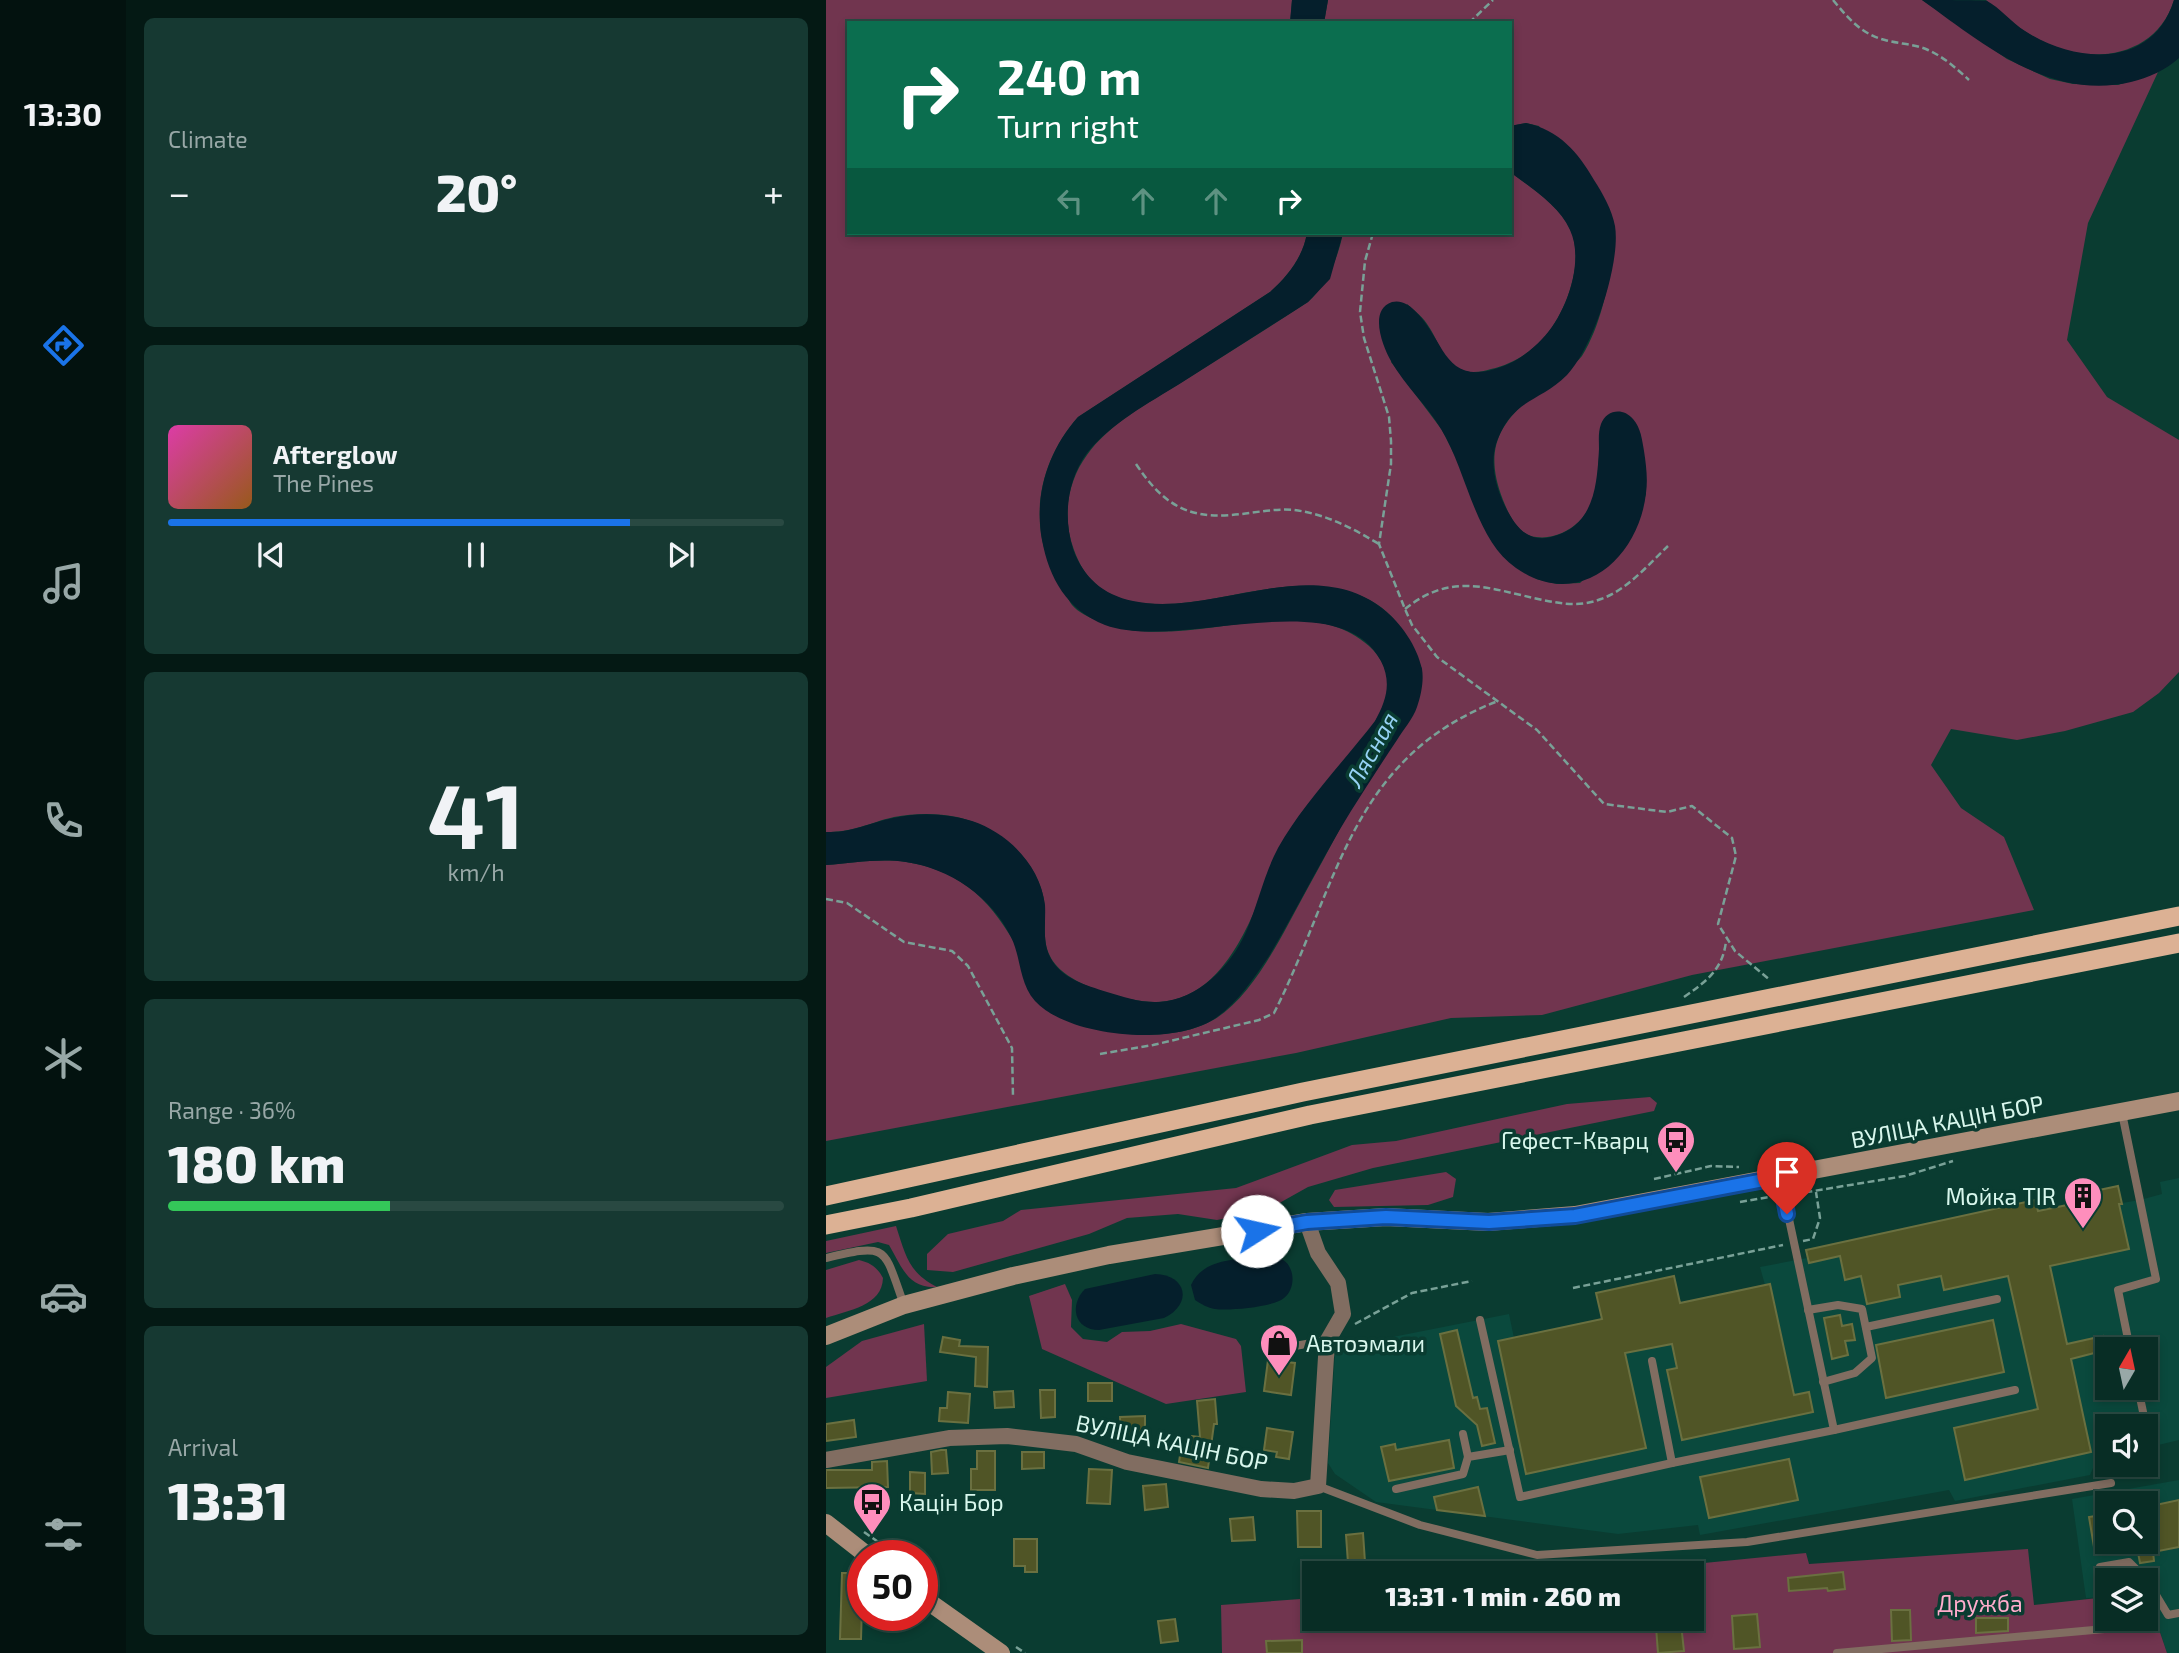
<!DOCTYPE html>
<meta charset="utf-8">
<style>
:root{--surface:#082d25;--page:#163932;--text:#f1f3f6;--muted:#98a8a7;--line:#294942;--accent:#1a73e8}
body{margin:0;font-family:"Exo 2",sans-serif;background:var(--page);color:var(--text);height:100vh;display:flex;flex-direction:column;font-size:26px;white-space:nowrap}
*{box-sizing:border-box;margin:0}
p{font-size:23px;color:var(--muted)}
.icon{flex:none;width:38px;height:38px;fill:none;stroke:currentColor;stroke-width:2;stroke-linecap:round;stroke-linejoin:round}
.map{position:relative;flex:1;overflow:hidden}
.details{display:flex;flex-direction:column;gap:18px;padding:18px;background:#041914;width:700px}
.details>*{flex:none}
.hud{position:absolute;left:21px;top:21px;width:665px;height:214px;border-radius:0px;box-shadow:0 4px 10px #0003,0 0 0 2px var(--line);background:#0b6e4f;color:#fff;overflow:hidden}
.needle{width:46px;rotate:9deg}
.controls{position:absolute;left:1269px;top:1337px;display:grid;gap:14px}
.controls a{display:grid;place-items:center;width:63px;height:63px;border-radius:0px;background:var(--surface);box-shadow:0 4px 10px #0003,0 0 0 2px var(--line);font-size:35px}
.speed{position:absolute;left:21px;top:1540px;display:flex;gap:14px;font-size:35px;font-weight:700;text-align:center}
.speed>*{display:grid;place-content:center;width:91px;height:91px;border-radius:50%;background:var(--surface);box-shadow:0 4px 10px #0003,0 0 0 2px var(--line);line-height:1}
.speed .limit{border:10px solid #d22;background:#fff;color:#111}
.pin{position:absolute;display:grid;place-items:center;width:60px;height:60px;color:#fff;margin:-72px -30px;border-radius:50% 50% 50% 0;rotate:-45deg;box-shadow:0 0 7px #0007}
.pin .icon{rotate:45deg}
.me{position:absolute;width:77px;margin:-38px;rotate:80deg;stroke-linejoin:round;filter:drop-shadow(0 0 5px #0008)}
.turn{display:flex;align-items:center;gap:24px;height:147px;padding:0 35px;font-size:32px}
.turn .icon{width:91px;height:91px;stroke-width:2.5}
.turn b{display:block;font-size:49px;line-height:60px}
.lanes{display:flex;align-items:center;height:66px;padding:0 35px;background:#0003;justify-content:center;gap:35px;direction:ltr}
.lanes .off{opacity:.35}
.big{font-size:52px;font-weight:800;line-height:1.1}
.details .card{flex:1;display:flex;flex-direction:column;justify-content:center;gap:10px;min-width:0;padding:0 24px;border-radius:10px;background:var(--page)}
.details .dial{align-items:center;gap:0}
.dial b{font-size:91px;line-height:1}
.song{display:flex;align-items:center;gap:21px}
.cover{width:84px;height:84px;border-radius:10px;background:linear-gradient(135deg,hsl(320 70% 55%),hsl(30 70% 35%))}
.played{height:7px;border-radius:4px;background:linear-gradient(90deg,var(--accent) 75%,var(--line) 75%)}
.keys{display:flex;justify-content:space-around;direction:ltr}
.heat{display:flex;justify-content:space-between;align-items:center;font-size:38px;direction:ltr}
.charge{height:10px;border-radius:5px;background:linear-gradient(90deg,#34c759 36%,var(--line) 0)}
.trip{position:absolute;left:476px;top:1561px;width:402px;height:70px;border-radius:0px;background:var(--surface);box-shadow:0 4px 10px #0003,0 0 0 2px var(--line);font-weight:800;line-height:70px;text-align:center}
main{display:flex;flex:1;min-height:0}
.menu{display:flex;flex-direction:column;width:126px;justify-content:space-around;align-items:center;background:#03120f;color:var(--muted)}
.menu .icon{width:49px;height:49px}
.menu .current{color:var(--accent)}
.menu b{font-size:32px;color:var(--text)}
.map>svg:first-child{display:block}
</style>
<main>
<nav class="menu">
<b>13:30</b>
<svg class="icon current" aria-label="directions" viewBox="0 0 24 24"><path d="M12 3l9 9-9 9-9-9zM9 14v-3h6M13 9l2 2-2 2"/></svg>
<svg class="icon" aria-label="music" viewBox="0 0 24 24"><path d="M9 18V5l10-2v13"/><circle cx="6" cy="18" r="3"/><circle cx="16" cy="16" r="3"/></svg>
<svg class="icon" aria-label="phone" viewBox="0 0 24 24"><path d="M5 4h4l2 5-3 2q2 4 5 5l2-3 5 2v4C11 20 4 13 5 4z"/></svg>
<svg class="icon" aria-label="climate" viewBox="0 0 24 24"><path d="M12 3v18M4 7l16 10M4 17L20 7"/></svg>
<svg class="icon" aria-label="car" viewBox="0 0 24 24"><path d="M5 17H2v-5l4-1 3-4h7l3 4 3 1v5h-3M9 17h6M6 11h13"/><circle cx="7" cy="17" r="2"/><circle cx="17" cy="17" r="2"/></svg>
<svg class="icon" aria-label="filters" viewBox="0 0 24 24"><path d="M4 7h16M4 17h16"/><circle cx="9" cy="7" r="2"/><circle cx="15" cy="17" r="2"/></svg>
</nav>
<section class="details">
<div class="card"><p>Climate</p>
<div class="heat"><a>−</a><b class="big">20°</b><a>+</a></div>
</div>
<div class="card">
<div class="song"><i class="cover"></i><div><b>Afterglow</b><p>The Pines</p></div></div>
<div class="played"></div>
<div class="keys"><svg class="icon" aria-label="previous" viewBox="0 0 24 24"><path d="M18 5L8 12l10 7zM5 5v14"/></svg><svg class="icon" aria-label="pause" viewBox="0 0 24 24"><path d="M8 5v14M16 5v14"/></svg><svg class="icon" aria-label="next" viewBox="0 0 24 24"><path d="M6 5l10 7-10 7zM19 5v14"/></svg></div>
</div>
<div class="card dial"><b>41</b><p>km/h</p></div>
<div class="card"><p>Range · 36%</p><b class="big">180 km</b><div class="charge"></div></div>
<div class="card"><p>Arrival</p><b class="big">13:31</b></div>
</section>
<div class="map">
<svg width="1353" height="1653" viewBox="0 0 1353 1653">
<rect width="100%" height="100%" fill="#0a3c31"/>
<g fill="#0a493d" fill-rule="evenodd">
<path d="M1353,1178V1440L1320,1448V1426H1281V1458L1270,1461L1264,1475L1129,1501L1123,1490L874,1535L872,1525L792,1534L550,1502L509,1474L502,1463L509,1354L516,1347L683,1314L688,1338L939,1285L934,1267L981,1258L980,1250L1209,1200L1212,1211L1275,1197L1296,1203L1314,1200L1336,1194L1334,1182ZM1281,1349H1320V1388H1281Z"/>
<path d="M1353,1480V1653H1341L1322,1595H1320V1580H1281V1597L1260,1598L1246,1499ZM1281,1503H1320V1542H1281Z"/>
</g>
<g fill="#71354f">
<path d="M0,0H466L464,23H23V233H481C477,257 462,276 444,292L252,417C223,450 209,491 215,534C218,552 224,565 233,580C237,588 241,598 246,605C252,612 262,617 270,620C350,658 469,587 538,642C551,651 561,667 562,683C563,726 492,786 469,822C453,848 441,884 428,912C410,953 382,1001 330,1002C301,1002 237,985 224,956C215,939 221,919 218,900C211,859 172,826 131,817C111,813 89,813 68,817C42,823 29,832 0,832Z"/>
<path d="M502,0H1096L1181,59L1224,79L1247,84L1292,85L1332,72L1262,223L1241,340L1281,397L1353,440V672L1333,693L1307,712L1239,731L1191,740L1125,729L1105,765L1135,808L1178,837L1208,910L866,975L716,1015L625,1018L470,1053L0,1141V865C26,863 54,858 80,862C167,875 189,945 224,1013C268,1034 345,1046 389,1019C428,995 456,935 478,895C519,821 558,745 596,669C581,632 565,604 524,592C452,570 380,614 309,602C279,597 258,579 248,550C236,518 241,482 261,455C282,425 322,403 353,384C396,357 439,330 482,302C501,285 512,258 517,233H684V172C705,188 734,206 745,231C759,263 739,316 716,340C702,354 684,365 665,369C655,372 644,374 634,369C617,361 613,342 603,327C598,318 589,311 581,304L565,362L616,430L627,452L710,579L731,584L754,583L809,530L820,494V474L814,433L773,456C771,487 769,518 736,533C726,537 717,539 705,536C691,532 682,513 677,500C653,439 682,414 727,380C736,373 749,365 756,356C775,325 781,289 788,254L713,126L700,123L684,126V23H498Z"/>
<path d="M1160,0H1348C1332,53 1274,65 1227,46C1201,36 1180,18 1160,0Z"/>
<path d="M824,1097L831,1103L828,1111L547,1168L482,1187L439,1211L391,1220L352,1214L301,1218L263,1234L127,1272L101,1270V1254L122,1234L177,1221L195,1210L410,1188L526,1145L570,1141L741,1104Z"/>
<path d="M620,1172L630,1179L627,1197L602,1205L508,1207L503,1200L509,1190Z"/>
<path d="M70,1226C80,1256 82,1272 111,1287C82,1289 76,1267 63,1245L52,1242L0,1253V1241Z"/>
<path d="M33,1260C45,1263 51,1267 57,1278C56,1306 23,1310 0,1318V1270Z"/>
<path d="M239,1284L246,1300L245,1327L257,1339L281,1342L296,1332L324,1331L355,1324L410,1339L415,1346L420,1392L340,1404L216,1349L203,1296Z"/>
<path d="M98,1324L101,1381L0,1398V1367L36,1341Z"/>
<path d="M1202,1549L1208,1605L1281,1597V1619H1320V1595L1321,1594L1341,1653H396L395,1605L488,1598V1619H866V1573H777L980,1553L983,1564Z"/>
</g>
<g fill="#051f2c">
<path d="M466,0H502L498,23H464Z"/>
<path d="M1096,0C1108,0 1153,0 1161,1C1173,7 1186,23 1199,31C1250,64 1327,69 1348,0H1353V58C1340,70 1322,78 1305,82C1224,101 1157,44 1096,0Z"/>
<path d="M700,123C733,130 752,152 768,180C777,194 786,210 789,226C795,263 767,348 741,375C713,403 686,398 670,444C662,469 674,502 689,523C698,535 710,541 725,537C768,527 771,486 773,449C773,441 772,432 775,424C780,410 797,407 807,419C815,428 816,440 818,451C820,464 822,479 820,493C813,558 753,612 690,568C649,540 641,471 615,429C601,405 579,386 565,361C557,347 542,310 566,302C575,300 582,304 588,310C620,340 617,388 675,367C690,362 705,351 716,339C740,315 759,262 744,230C733,205 705,188 684,172V126Z"/>
<path d="M481,233H517L504,279L482,302C440,329 397,356 355,383C323,403 285,423 261,453C241,480 237,517 247,549C257,577 277,595 307,601C387,618 485,552 557,609C575,623 591,646 596,669C598,681 595,695 591,707C587,719 577,730 571,740C555,764 540,787 525,811C496,858 471,909 443,956C428,978 412,1002 391,1017C351,1047 243,1038 209,1001C193,983 195,957 185,937C166,897 123,868 80,862C54,858 26,863 0,865V832C27,833 42,823 67,818C93,812 120,813 146,821C182,833 214,865 219,905C220,922 216,941 224,957C235,979 260,985 281,992C298,997 315,1003 333,1002C372,1000 405,966 420,932C432,904 438,874 452,848C476,805 519,760 549,721C560,701 566,683 555,661C513,581 352,652 279,625C241,610 223,578 216,540C208,495 222,451 252,417L444,292C462,276 477,257 481,233Z"/>
<path d="M436,1256C442,1256 448,1256 453,1258C469,1263 471,1288 458,1298C448,1307 403,1311 389,1309C382,1308 375,1304 369,1300L365,1285C377,1258 411,1260 436,1256Z"/>
<path d="M329,1274C361,1275 367,1304 338,1318L273,1330C248,1330 243,1305 259,1289Z"/>
</g>
<g fill="#505526" stroke="#6a7040" stroke-width="2">
<path d="M1292,1186L1296,1204H1293L1303,1249L1224,1266L1241,1344L1277,1336L1280,1350L1245,1359L1265,1452L1139,1480L1128,1428L1212,1409L1182,1276L1118,1290L1115,1276L1072,1285L1074,1297L1041,1304L1035,1276L1019,1280L1014,1256L983,1263L980,1250L1209,1200L1212,1211L1275,1198L1273,1190Z"/>
<path d="M848,1276L854,1303L944,1284L968,1395L983,1392L987,1412L856,1440L841,1370L851,1368L846,1344L799,1353L820,1448L700,1474L672,1341L776,1319L770,1293Z"/>
<path d="M1014,1315L1016,1326L1026,1324L1029,1340L1019,1341L1022,1355L1006,1359L998,1318Z"/>
<path d="M1167,1320L1178,1372L1060,1398L1050,1345Z"/>
<path d="M631,1330L647,1398L651,1397L654,1409L661,1408L669,1443L656,1446L651,1425L630,1406L614,1334Z"/>
<path d="M117,1337L134,1340L133,1346L162,1347L161,1387L149,1386L150,1357L114,1352Z"/>
<path d="M442,1360L469,1363L465,1395L438,1391Z"/>
<rect x="262" y="1383" width="24" height="18"/>
<path d="M214,1390H229V1417L215,1418Z"/>
<path d="M187,1391L188,1407L169,1408L168,1392Z"/>
<path d="M122,1392L144,1394L142,1423L113,1421L114,1408H121Z"/>
<path d="M389,1399L391,1424H388L382,1468L353,1462L355,1449L364,1450L366,1436L374,1437L371,1401Z"/>
<path d="M319,1416V1437L295,1438L294,1417Z"/>
<path d="M28,1420L30,1437L0,1441V1424Z"/>
<path d="M441,1428L467,1432L463,1459L450,1457L451,1452L438,1450Z"/>
<path d="M623,1440L628,1468L563,1481L555,1447L569,1444L570,1450Z"/>
<path d="M115,1450H120L122,1473L106,1474L105,1452Z"/>
<path d="M151,1451H169V1490H145V1469H151Z"/>
<path d="M196,1452H218V1468L196,1469Z"/>
<path d="M963,1459L972,1500L883,1518L874,1477Z"/>
<path d="M61,1461L62,1487L0,1488V1470H46V1462Z"/>
<path d="M263,1469L286,1470L284,1504L261,1503Z"/>
<path d="M84,1472L99,1473V1494L84,1493Z"/>
<path d="M340,1484L342,1507L319,1510L317,1486Z"/>
<path d="M652,1487L659,1516L611,1510L608,1497Z"/>
<path d="M1353,1500V1547L1327,1552L1328,1561L1314,1563L1310,1542H1320V1507Z"/>
<path d="M471,1511H495V1547H472Z"/>
<path d="M1281,1514V1544L1268,1547L1263,1517Z"/>
<path d="M427,1517L429,1540L406,1541L404,1519Z"/>
<path d="M537,1533L539,1562L522,1563L520,1535Z"/>
<path d="M188,1539H211V1572H199V1566H188Z"/>
<path d="M1017,1572L1019,1589L1002,1591L1001,1588L963,1591L962,1578Z"/>
<path d="M16,1573H37L35,1639H14Z"/>
<path d="M1065,1610H1084L1085,1640L1066,1641Z"/>
<path d="M931,1614L934,1647L908,1649L906,1616Z"/>
<path d="M1150,1618H1182V1631L1150,1633Z"/>
<path d="M349,1619L352,1641L335,1643L332,1621Z"/>
<path d="M855,1624L858,1651L832,1653L830,1627Z"/>
<path d="M476,1640V1653H441L440,1641Z"/>
</g>
<g fill="none" stroke-linecap="round" stroke-linejoin="round">
<g stroke="#79a197" stroke-width="2.5" stroke-dasharray="7 3.5" stroke-linecap="butt">
<path d="M1007,0C1022,18 1035,34 1059,40C1073,44 1089,44 1102,50C1118,57 1131,69 1143,80"/>
<path d="M643,23L667,0"/>
<path d="M547,233L539,261L534,312L538,338L563,417L565,441V464L553,544L579,609L586,625L611,657L711,730L778,804L841,812L866,806L906,838L910,856L892,924L909,951L944,980"/>
<path d="M310,464C334,500 358,519 404,515C425,514 446,508 468,510C500,514 526,528 553,544"/>
<path d="M579,609C626,571 663,589 717,600C736,604 755,607 775,599C801,590 822,565 842,546"/>
<path d="M0,899L21,903L78,942L126,951L142,966L186,1048L187,1097"/>
<path d="M858,997C881,981 897,969 900,941"/>
<path d="M274,1054L327,1045L433,1020L448,1013C512,887 523,758 672,701"/>
<path d="M828,1179L885,1166L913,1167"/>
<path d="M969,1194L1079,1176L1127,1161"/>
<path d="M914,1202L949,1196"/>
<path d="M977,1241L987,1239L994,1218L990,1192"/>
<path d="M747,1288L957,1245"/>
<path d="M529,1324L586,1293L646,1281"/>
<path d="M38,1532L72,1556"/>
<path d="M190,1647L199,1653"/>
</g>
<g stroke="#816d61" stroke-width="8">
<path d="M1296,1113L1330,1279L1292,1290L1304,1349"/>
<path d="M954,1177L1008,1430L1189,1390"/>
<path d="M0,1258C63,1243 57,1246 78,1305"/>
<path d="M982,1310L1012,1305L1036,1309L1046,1358L1029,1373L997,1382"/>
<path d="M654,1320L694,1497L846,1463"/>
<path d="M1040,1327L1171,1299"/>
<path d="M469,1346L502,1340"/>
<path d="M826,1361L846,1463L1008,1430"/>
<path d="M1312,1388L1320,1426"/>
<path d="M637,1434L642,1457"/>
<path d="M492,1486L594,1525L711,1555L921,1542L1285,1483"/>
<path d="M570,1489L637,1474L642,1457L684,1450"/>
<path d="M1274,1567L1303,1562L1321,1580L1342,1615L1353,1613"/>
<path d="M1011,1653L1301,1627"/>
</g>
<path stroke="#816d61" stroke-width="16" d="M0,1460L123,1438L181,1436L250,1444L301,1462L435,1489L468,1491L492,1486L500,1357L502,1340L517,1314L512,1283L492,1253L481,1222"/>
<g stroke="#ac8d79" stroke-width="18">
<path d="M0,1336L78,1305L187,1276L283,1255L481,1222L560,1217L662,1222L749,1215L1353,1101"/>
<path d="M0,1523L42,1556"/>
<path d="M96,1597L175,1653"/>
</g>
<g stroke="#dcb194" stroke-width="19">
<path d="M0,1196L477,1092L1353,916"/>
<path d="M0,1225L85,1208L484,1115L1353,943"/>
</g>
</g>
<g fill="none" stroke-linecap="round" stroke-linejoin="round">
<defs>
<path id="route" d="M431,1231L481,1222L560,1217L663,1222L749,1216L954,1177L961,1214"/>
</defs>
<use href="#route" stroke="#114b97" stroke-width="18"/>
<use href="#route" stroke="#1a73e8" stroke-width="12"/>
</g>
<defs>
<symbol id="bus-pin" viewBox="-11 -11 22 30"><path d="M0 17L-7.5 6A9.5 9.5 0 1 1 7.5 6Z" fill="#fe8ebc" stroke="#0a3c31"/><path d="M-5-6H5V4H4V6H2V4H-2V6H-4V4H-5ZM-3.5-4V0h7V-4ZM-3.5 1.2v1.5H-2V1.2ZM2 1.2v1.5H3.5V1.2Z" fill="#111"/></symbol>
<symbol id="building-pin" viewBox="-11 -11 22 30"><path d="M0 17L-7.5 6A9.5 9.5 0 1 1 7.5 6Z" fill="#fe8ebc" stroke="#0a3c31"/><path d="M-4-6H4V6H1V3H-1V6H-4ZM-2.5-4.3h1.7v1.8h-1.7ZM.8-4.3h1.7v1.8H.8ZM-2.5-1h1.7V.8h-1.7ZM.8-1h1.7V.8H.8Z" fill="#111"/></symbol>
<symbol id="shop-pin" viewBox="-11 -11 22 30"><path d="M0 17L-7.5 6A9.5 9.5 0 1 1 7.5 6Z" fill="#fe8ebc" stroke="#0a3c31"/><path d="M-5-2.5h2.3a2.7 3.5 0 0 1 5.4 0H5L5.5 6h-11ZM-1.5-2.5h3a1.5 2.3 0 0 0-3 0Z" fill="#111"/></symbol>
</defs>
<g fill-rule="evenodd">
<use href="#bus-pin" x="828" y="1118" width="44" height="60"/>
<use href="#building-pin" x="1235" y="1174" width="44" height="60"/>
<use href="#shop-pin" x="431" y="1321" width="44" height="60"/>
<use href="#bus-pin" x="24" y="1480" width="44" height="60"/>
</g>
<g text-anchor="middle" dominant-baseline="central" stroke-width="7" stroke-linejoin="round" paint-order="stroke">
<g font-size="23" fill="#d8f7ed" stroke="#0a3c31">
<text transform="translate(1121 1121) rotate(-11)">ВУЛІЦА КАЦІН БОР</text>
<text transform="translate(346 1442) rotate(12)">ВУЛІЦА КАЦІН БОР</text>
</g>
<g font-size="23" fill="#d8f7ed" stroke="#0a3c31" text-anchor="end">
<text x="823" y="1140">Гефест-Кварц</text>
<text x="1230" y="1196">Мойка TIR</text>
<text x="480" y="1343" text-anchor="start">Автоэмали</text>
<text x="73" y="1502" text-anchor="start">Кацін Бор</text>
</g>
<g font-size="23" fill="#ffaccc" stroke="#0a3c31">
<text x="1154" y="1603">Дружба</text>
</g>
<g font-size="24" font-style="italic" fill="#96d2f5" stroke="#0a3c31">
<text transform="translate(545 749) rotate(-61)">Лясная</text>
</g>
</g>
</svg>
<div class="controls">
<a><svg class="needle" viewBox="-14 -14 28 28"><path d="M0-13l5 13h-10z" fill="#e53935"/><path d="M0 13l5-13h-10z" fill="#98a8a7"/></svg></a>
<a><svg class="icon" aria-label="sound" viewBox="0 0 24 24"><path d="M4 9h4l5-4v14l-5-4H4zM17 9q2 3 0 6"/></svg></a>
<a><svg class="icon" aria-label="search" viewBox="0 0 24 24"><circle cx="10" cy="10" r="6"/><path d="M15 15l6 6"/></svg></a>
<a><svg class="icon" aria-label="layers" viewBox="0 0 24 24"><path d="M12 4l9 5-9 5-9-5zM3 14l9 5 9-5"/></svg></a>
</div>
<div class="speed"><div class="limit">50</div></div>
<div class="pin" style="left:961px;top:1214px;background:#d93025"><svg class="icon" aria-label="arrive" viewBox="0 0 24 24"><path d="M6 21V4h12l-3 4 3 4H6"/></svg></div>
<svg class="me" style="left:431px;top:1231px" viewBox="-20 -20 40 40"><circle r="19" fill="#fff"/><path d="M0-13L10 11 0 6-10 11z" fill="#1a73e8"/></svg>
<div class="trip">13:31 · 1 min · 260 m</div>
<div class="hud">
<div class="turn"><svg class="icon" aria-label="right" viewBox="0 0 24 24"><path d="M7 20v-9h11M14 6l5 5-5 5"/></svg><div><b>240 m</b>Turn right</div></div>
<div class="lanes"><svg class="icon off" aria-label="left" viewBox="0 0 24 24"><path d="M17 20v-9H6M10 6l-5 5 5 5"/></svg><svg class="icon off" aria-label="ahead" viewBox="0 0 24 24"><path d="M12 20V5M6 11l6-6 6 6"/></svg><svg class="icon off" aria-label="ahead" viewBox="0 0 24 24"><path d="M12 20V5M6 11l6-6 6 6"/></svg><svg class="icon" aria-label="right" viewBox="0 0 24 24"><path d="M7 20v-9h11M14 6l5 5-5 5"/></svg></div>
</div>
</div>
</main>
